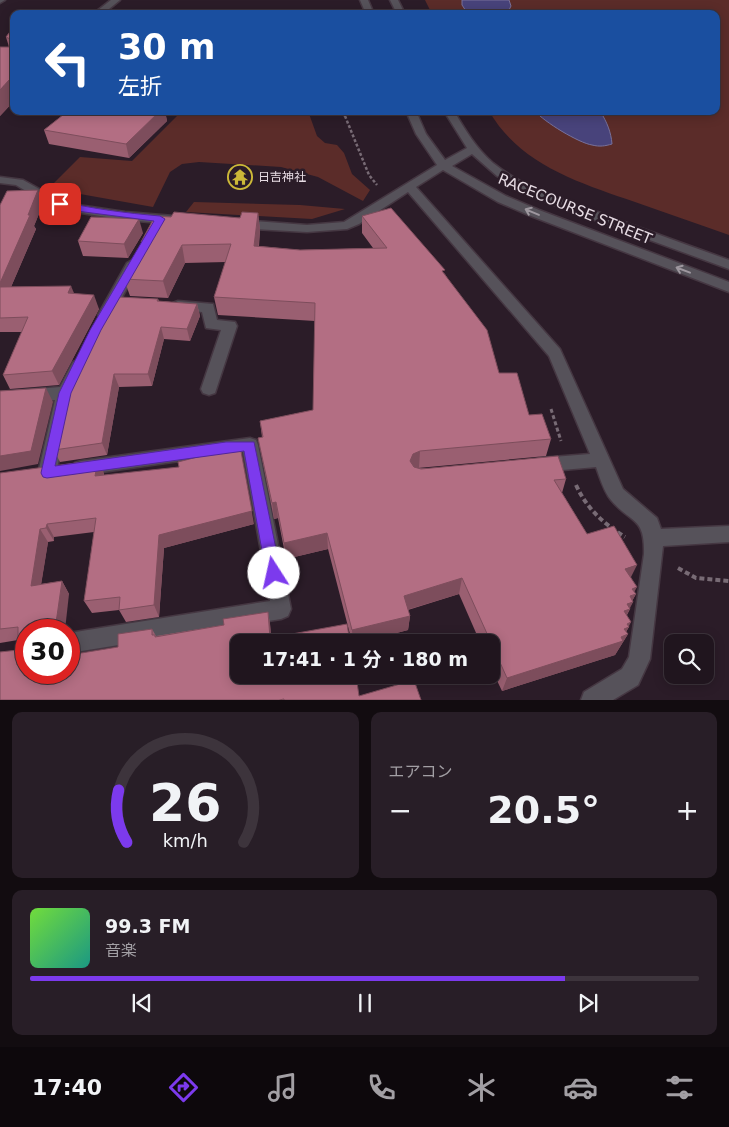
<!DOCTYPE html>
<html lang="ja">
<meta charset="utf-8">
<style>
:root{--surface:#20151e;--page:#281e27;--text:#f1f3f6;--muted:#a29fa4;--line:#3d343c;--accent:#7c3aed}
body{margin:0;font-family:"DejaVu Sans","Noto Sans JP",sans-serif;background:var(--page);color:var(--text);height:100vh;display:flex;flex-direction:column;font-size:19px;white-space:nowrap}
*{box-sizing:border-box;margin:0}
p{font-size:16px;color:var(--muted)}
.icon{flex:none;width:28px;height:28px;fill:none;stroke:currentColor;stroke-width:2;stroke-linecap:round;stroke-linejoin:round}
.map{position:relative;height:700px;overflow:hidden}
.drawer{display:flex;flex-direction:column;gap:12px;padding:12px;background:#120c10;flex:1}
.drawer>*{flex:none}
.guide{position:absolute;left:10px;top:10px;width:710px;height:105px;border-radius:10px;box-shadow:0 2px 12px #0003,0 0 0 1px var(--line);background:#1a4fa0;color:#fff;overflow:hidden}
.fabs{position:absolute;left:664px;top:634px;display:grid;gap:10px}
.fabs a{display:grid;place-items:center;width:50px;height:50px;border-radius:10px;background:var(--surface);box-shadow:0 2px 12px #0003,0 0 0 1px var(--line);font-size:25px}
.speed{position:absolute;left:15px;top:619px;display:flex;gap:10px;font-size:25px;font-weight:700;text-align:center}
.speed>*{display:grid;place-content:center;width:65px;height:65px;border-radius:50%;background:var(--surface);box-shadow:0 2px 12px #0003,0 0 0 1px var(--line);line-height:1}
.speed .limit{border:8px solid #d22;background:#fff;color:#111}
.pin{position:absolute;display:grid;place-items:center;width:42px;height:42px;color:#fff;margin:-21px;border-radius:10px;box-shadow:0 2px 8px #0006}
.me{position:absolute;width:55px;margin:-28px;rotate:350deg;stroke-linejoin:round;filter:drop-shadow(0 0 4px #0008)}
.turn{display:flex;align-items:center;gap:18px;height:105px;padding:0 25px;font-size:22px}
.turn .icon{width:65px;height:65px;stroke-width:2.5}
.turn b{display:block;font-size:35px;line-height:42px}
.big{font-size:38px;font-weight:700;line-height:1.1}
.drawer .tile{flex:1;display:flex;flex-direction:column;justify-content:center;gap:8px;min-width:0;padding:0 18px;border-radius:10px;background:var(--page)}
.drawer .dial{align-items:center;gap:0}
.dial svg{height:130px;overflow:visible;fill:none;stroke:var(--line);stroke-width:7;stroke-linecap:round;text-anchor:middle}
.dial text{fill:var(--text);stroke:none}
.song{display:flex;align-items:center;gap:15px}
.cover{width:60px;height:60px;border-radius:8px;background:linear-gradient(135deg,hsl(100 70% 55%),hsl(170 70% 35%))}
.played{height:5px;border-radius:2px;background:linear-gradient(90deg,var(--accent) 80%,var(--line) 80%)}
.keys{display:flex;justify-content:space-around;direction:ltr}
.heat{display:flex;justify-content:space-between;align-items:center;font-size:28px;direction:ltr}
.drawer .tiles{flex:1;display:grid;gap:12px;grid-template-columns:1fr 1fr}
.tile:last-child{grid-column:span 2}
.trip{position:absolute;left:230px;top:634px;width:270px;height:50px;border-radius:10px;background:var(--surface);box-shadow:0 2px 12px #0003,0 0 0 1px var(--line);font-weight:700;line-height:50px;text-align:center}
.tab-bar{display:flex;height:80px;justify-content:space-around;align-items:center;background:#0d080c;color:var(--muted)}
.tab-bar .icon{width:35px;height:35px}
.tab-bar .on{color:var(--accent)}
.tab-bar b{font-size:22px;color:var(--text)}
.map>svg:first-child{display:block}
</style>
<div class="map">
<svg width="729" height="700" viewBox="0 0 729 700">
<rect width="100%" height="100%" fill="#2b1c28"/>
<g fill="#5b2c29">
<path d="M425,0H729V235C698,224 666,213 635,202C580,183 520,165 489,111H716V14H432Z"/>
<path d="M124,111H308L317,136L325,143L337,145L344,153L352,174L370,190L363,201L318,177L281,167L199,162L182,164L170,172L153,207L80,194L53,184L80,157L132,161L177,116Z"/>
<path d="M194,202L300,205L345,209L312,219L186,212Z"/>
</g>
<g fill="#48437b" stroke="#78719a">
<path d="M462,0H509L511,6L509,10L510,14H468L462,5Z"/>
<path d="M535,111H600C607,122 611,132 612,144C605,146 600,147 592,145C579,143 544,122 535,111Z"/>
</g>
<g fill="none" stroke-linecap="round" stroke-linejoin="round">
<defs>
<g id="minor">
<path d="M0,0H5L0,3Z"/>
<path d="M111,0H120L103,14H93Z"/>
<path d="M360,0H368L374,14H366Z"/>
<path d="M390,0H398L405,14H397Z"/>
<path d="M406,111H416L426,134L445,160L467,148L444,111H454C465,130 476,148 493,163C525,189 566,201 603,214C645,230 687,245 729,260V269L543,201L497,176L472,154L452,166L506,196L539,210L729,282V292L531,216L498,202L443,170L416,187L560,349L623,489L657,518L661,529L729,526V542L663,546L650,659L638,685L613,700H581L584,692L622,669L629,657L644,554C645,516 631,524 611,500C604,492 600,478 596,467L540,472L534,470L531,465L534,460L540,458L590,454L549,356L408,192L359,224L347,229L307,232L239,228L233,224L239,220L307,225L344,222L437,165L416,134Z"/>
<path d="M0,177L23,180L54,197L71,204L125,212L174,216L180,220L174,224L125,220L69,211L46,203L16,185L0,183Z"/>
<path d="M134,259L141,263L112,315L110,318H100L98,315L127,263Z"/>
<path d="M178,301L213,304L217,320L235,322L237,326L215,393L209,395L203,393L201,389L221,330L206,328L202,312L173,309L171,306L173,303Z"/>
<path d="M78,360L83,362L86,366L73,393L56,473L53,478L47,480L41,478L38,473L55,400L0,404V392L60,387L73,362Z"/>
<path d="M250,438L256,440L258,445L291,609L288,616L281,619L69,653V633L270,601L243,452L81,475L75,473L72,468L75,463L81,461Z"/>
</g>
</defs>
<use href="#minor" stroke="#453742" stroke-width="3"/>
<path stroke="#786b75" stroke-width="2" stroke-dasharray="2.5 1" stroke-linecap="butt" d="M343,111L345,117"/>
<path stroke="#786b75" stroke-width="2.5" stroke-dasharray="3 2" stroke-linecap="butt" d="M345,116L369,175L377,185"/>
<path stroke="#786b75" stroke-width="3" stroke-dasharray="4 2.5" stroke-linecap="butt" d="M551,409L561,441"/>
<g stroke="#786b75" stroke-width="4" stroke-dasharray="5 3" stroke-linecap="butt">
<path d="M576,485C587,509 603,523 625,537"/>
<path d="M678,568L696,578L729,581"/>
</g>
<use href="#minor" fill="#56525a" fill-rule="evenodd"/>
</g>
<g fill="#9a5f71">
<path d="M14,29V101L0,116L9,47L6,37Z"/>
<path d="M68,111H165L167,121L129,158L49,144L44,130Z"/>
<path d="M43,204L34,226L36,229L11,287L74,294L99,309L59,385L10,389L3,375L22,332H0V205Z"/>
<path d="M258,213L260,230L259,246L300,250L373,248L362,233V216L445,274L499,373L529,415L551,439L546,456L418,468L566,479L562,493L587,534L631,577L634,592L636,594L632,601L633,602L629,608L630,609L627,615L629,627L626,632L628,634L615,655L502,691L491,668V642H480L459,594L408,610L410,616L408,630L362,642H352L328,549L286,559L278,518L274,519L258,438L262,437L260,421L313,410L315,321L218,315L214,297L226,262L185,263L168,298L130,296L124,279L142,247L141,242Z"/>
<path d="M143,233L128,258L83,256L78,241Z"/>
<path d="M158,299L159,301L197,304L200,316L190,341L164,339L152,386L119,387L107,455L60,462L54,450Z"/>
<path d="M0,473H104V475L254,524L164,548L159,617L126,622L119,610L92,613L84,601L94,532L54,537V541L48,542L41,584L62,581L69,594L26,672L118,647L152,629L156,636L224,625L268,612L270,624L271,638L359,696L421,700H0L18,650V640L0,643Z"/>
</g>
<g fill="#7d4d5c">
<path d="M9,80L14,92V101L0,116V90Z"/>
<path d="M160,111H165L167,121L129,158L126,144Z"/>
<path d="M38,190L43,204L34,226L36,229L5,301L0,291V283Z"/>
<path d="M258,213L260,230L257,263L254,246Z"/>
<path d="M139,219L143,233L128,258L124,244Z"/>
<path d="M182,245L185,263L168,298L163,281Z"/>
<path d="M71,286L77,300L68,293Z"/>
<path d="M94,295L99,309L59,385L52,371Z"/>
<path d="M197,304L200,316L190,341L187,329Z"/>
<path d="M161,327L164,339L152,386L148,374Z"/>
<path d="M114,374L119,387L107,455L102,443Z"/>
<path d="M46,388L53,402L38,464L0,471V456Z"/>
<path d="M240,446L254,524L164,548L159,617L154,605L159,535Z"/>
<path d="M420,451L419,468L408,478L410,461L413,454Z"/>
<path d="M98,460L104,473L101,490L95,476Z"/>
<path d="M276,502L278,518L274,519L272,503Z"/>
<path d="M47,524L54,537V541L46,528Z"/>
<path d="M40,529L48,542L39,598L31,586Z"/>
<path d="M327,533L328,549L286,559L284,543Z"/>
<path d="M637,565L629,581L625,569Z"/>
<path d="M462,578L459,594L403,611L404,596Z"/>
<path d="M62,581L69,594L65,630H55Z"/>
<path d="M637,587L632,596L636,594L631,603L633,602L629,610L630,609L621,624L618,618L632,589Z"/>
<path d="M268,612L270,624L272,642L270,638Z"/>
<path d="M410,616L408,630L362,642H353L352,630Z"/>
<path d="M631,622L624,636L628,634L615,655L502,691L507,678Z"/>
</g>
<g fill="#b36e83" stroke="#7d4d5c">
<path d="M12,29H14V80H9L0,90V47H9L10,39L6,37Z"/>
<path d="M68,111H160L126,144L44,130Z"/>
<path d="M38,190L28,215H30L0,283V205L7,191Z"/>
<path d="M391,208L445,270L442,271L487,330L499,373H517L529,415L542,414L551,439L420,451L413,454L410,461L414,467L421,469L558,456L566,479L554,480L587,534L614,526L637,565L625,569L637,587L632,589L636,594L630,596L633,602L627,604L630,609L624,611L631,622L627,624L629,627L624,629L628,634L621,637L623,641L507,678L462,578L404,596L410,616L352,630L327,533L284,543L276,502L272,503L258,438L263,437L260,421L313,410L315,303L214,297L231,244L182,245L163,281L124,279L146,242H141L155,216L171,217L174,212L240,218L242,212L258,213L254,246L300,250L387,248L362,216Z"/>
<path d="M91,217L139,219L124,244L78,241Z"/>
<path d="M71,286L68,293L94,295L52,371L3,375L28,317L0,318V287Z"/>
<path d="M119,297L158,299L157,301L197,304L187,329L161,327L148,374H114L102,443L54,450L69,381L112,298Z"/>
<path d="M46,388L31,451L0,456V391Z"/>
<path d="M240,446L252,511L159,535L154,605L119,610L120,597L84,601L96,518L47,524L46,528L40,529L31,586L62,581L55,630H26V672H69V655L118,647V634L152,629V635H155V637L224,625L223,619L268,612L270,638L347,624L350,642H239V675H356L359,696L414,680L421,700H284V699L279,700H0V652L18,650V627L0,629V473L98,460L95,476L179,467L178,462Z"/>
</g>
<defs><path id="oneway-shaft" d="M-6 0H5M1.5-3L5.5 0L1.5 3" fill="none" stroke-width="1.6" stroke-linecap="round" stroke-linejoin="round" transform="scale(1.25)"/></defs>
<g stroke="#9e979f">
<use href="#oneway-shaft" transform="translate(532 212) rotate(-157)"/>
<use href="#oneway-shaft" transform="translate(683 270) rotate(-159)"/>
</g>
<path fill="#7c3aed" stroke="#51269a" d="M60,201C93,209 126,213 160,216L165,219L101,330L71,393L55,466L226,442H254L281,573L279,578L274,580L268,578L266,573L244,451L47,478L43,477L41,473L59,393L90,330L154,221L69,210L56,205V202Z"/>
<defs>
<symbol id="temple-ring" viewBox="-11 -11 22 22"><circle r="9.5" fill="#2b1c28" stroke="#cdb938" stroke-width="1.5"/><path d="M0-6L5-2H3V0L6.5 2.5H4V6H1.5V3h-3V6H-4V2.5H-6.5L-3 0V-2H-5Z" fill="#cdb938"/></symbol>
</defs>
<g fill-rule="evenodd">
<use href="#temple-ring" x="226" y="163" width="28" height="28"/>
</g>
<g text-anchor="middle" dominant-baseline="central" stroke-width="5" stroke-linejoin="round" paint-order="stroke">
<g font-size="12" fill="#e7dce4" stroke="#2b1c28" text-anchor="start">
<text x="258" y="177">日吉神社</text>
</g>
<g font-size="15" fill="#e7dce4" stroke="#2b1c28">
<text transform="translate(575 209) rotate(22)">RACECOURSE STREET</text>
</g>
</g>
</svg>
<div class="fabs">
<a><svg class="icon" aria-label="search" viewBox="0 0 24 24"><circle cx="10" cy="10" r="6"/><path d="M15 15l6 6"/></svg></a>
</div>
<div class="speed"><div class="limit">30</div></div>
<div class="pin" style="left:60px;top:204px;background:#d93025"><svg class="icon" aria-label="arrive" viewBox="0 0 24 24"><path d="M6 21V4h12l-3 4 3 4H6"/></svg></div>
<svg class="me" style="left:274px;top:573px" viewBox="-20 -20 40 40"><circle r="19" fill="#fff"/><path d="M0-13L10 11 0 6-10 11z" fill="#7c3aed"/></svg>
<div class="trip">17:41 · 1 分 · 180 m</div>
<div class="guide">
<div class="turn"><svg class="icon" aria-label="left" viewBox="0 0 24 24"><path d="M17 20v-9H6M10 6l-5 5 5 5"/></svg><div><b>30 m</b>左折</div></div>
</div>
</div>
<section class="drawer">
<div class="tiles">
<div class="tile dial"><svg viewBox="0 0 100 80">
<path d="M14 69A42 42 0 1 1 86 69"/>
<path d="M14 69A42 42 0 0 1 9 37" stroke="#7c3aed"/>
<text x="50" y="56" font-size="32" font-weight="700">26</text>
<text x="50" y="72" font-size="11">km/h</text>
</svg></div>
<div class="tile"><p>エアコン</p>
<div class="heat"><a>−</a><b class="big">20.5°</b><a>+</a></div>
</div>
<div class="tile">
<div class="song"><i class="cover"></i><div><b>99.3 FM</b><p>音楽</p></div></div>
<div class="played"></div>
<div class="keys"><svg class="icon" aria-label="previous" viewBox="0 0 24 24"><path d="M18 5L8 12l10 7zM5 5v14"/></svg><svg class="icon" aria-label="pause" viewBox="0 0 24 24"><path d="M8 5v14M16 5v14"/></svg><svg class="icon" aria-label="next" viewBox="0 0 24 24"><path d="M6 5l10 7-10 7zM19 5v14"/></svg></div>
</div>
</div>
</section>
<nav class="tab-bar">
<b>17:40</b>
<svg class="icon on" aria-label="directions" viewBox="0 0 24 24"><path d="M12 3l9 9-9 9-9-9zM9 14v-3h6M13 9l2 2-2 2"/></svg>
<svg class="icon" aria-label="music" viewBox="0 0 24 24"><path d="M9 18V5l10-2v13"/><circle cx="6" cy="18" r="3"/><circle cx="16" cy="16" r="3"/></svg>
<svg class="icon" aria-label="phone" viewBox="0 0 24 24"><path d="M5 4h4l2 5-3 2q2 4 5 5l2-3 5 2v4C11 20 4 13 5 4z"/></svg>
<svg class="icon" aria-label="climate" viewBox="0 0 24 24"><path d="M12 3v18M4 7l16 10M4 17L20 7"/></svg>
<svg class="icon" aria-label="car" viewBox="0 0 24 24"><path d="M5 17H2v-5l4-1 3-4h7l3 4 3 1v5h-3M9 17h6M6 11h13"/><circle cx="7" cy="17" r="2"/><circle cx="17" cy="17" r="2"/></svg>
<svg class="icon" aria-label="filters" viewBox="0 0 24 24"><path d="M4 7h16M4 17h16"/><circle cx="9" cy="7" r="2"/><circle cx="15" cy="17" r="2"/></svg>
</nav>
